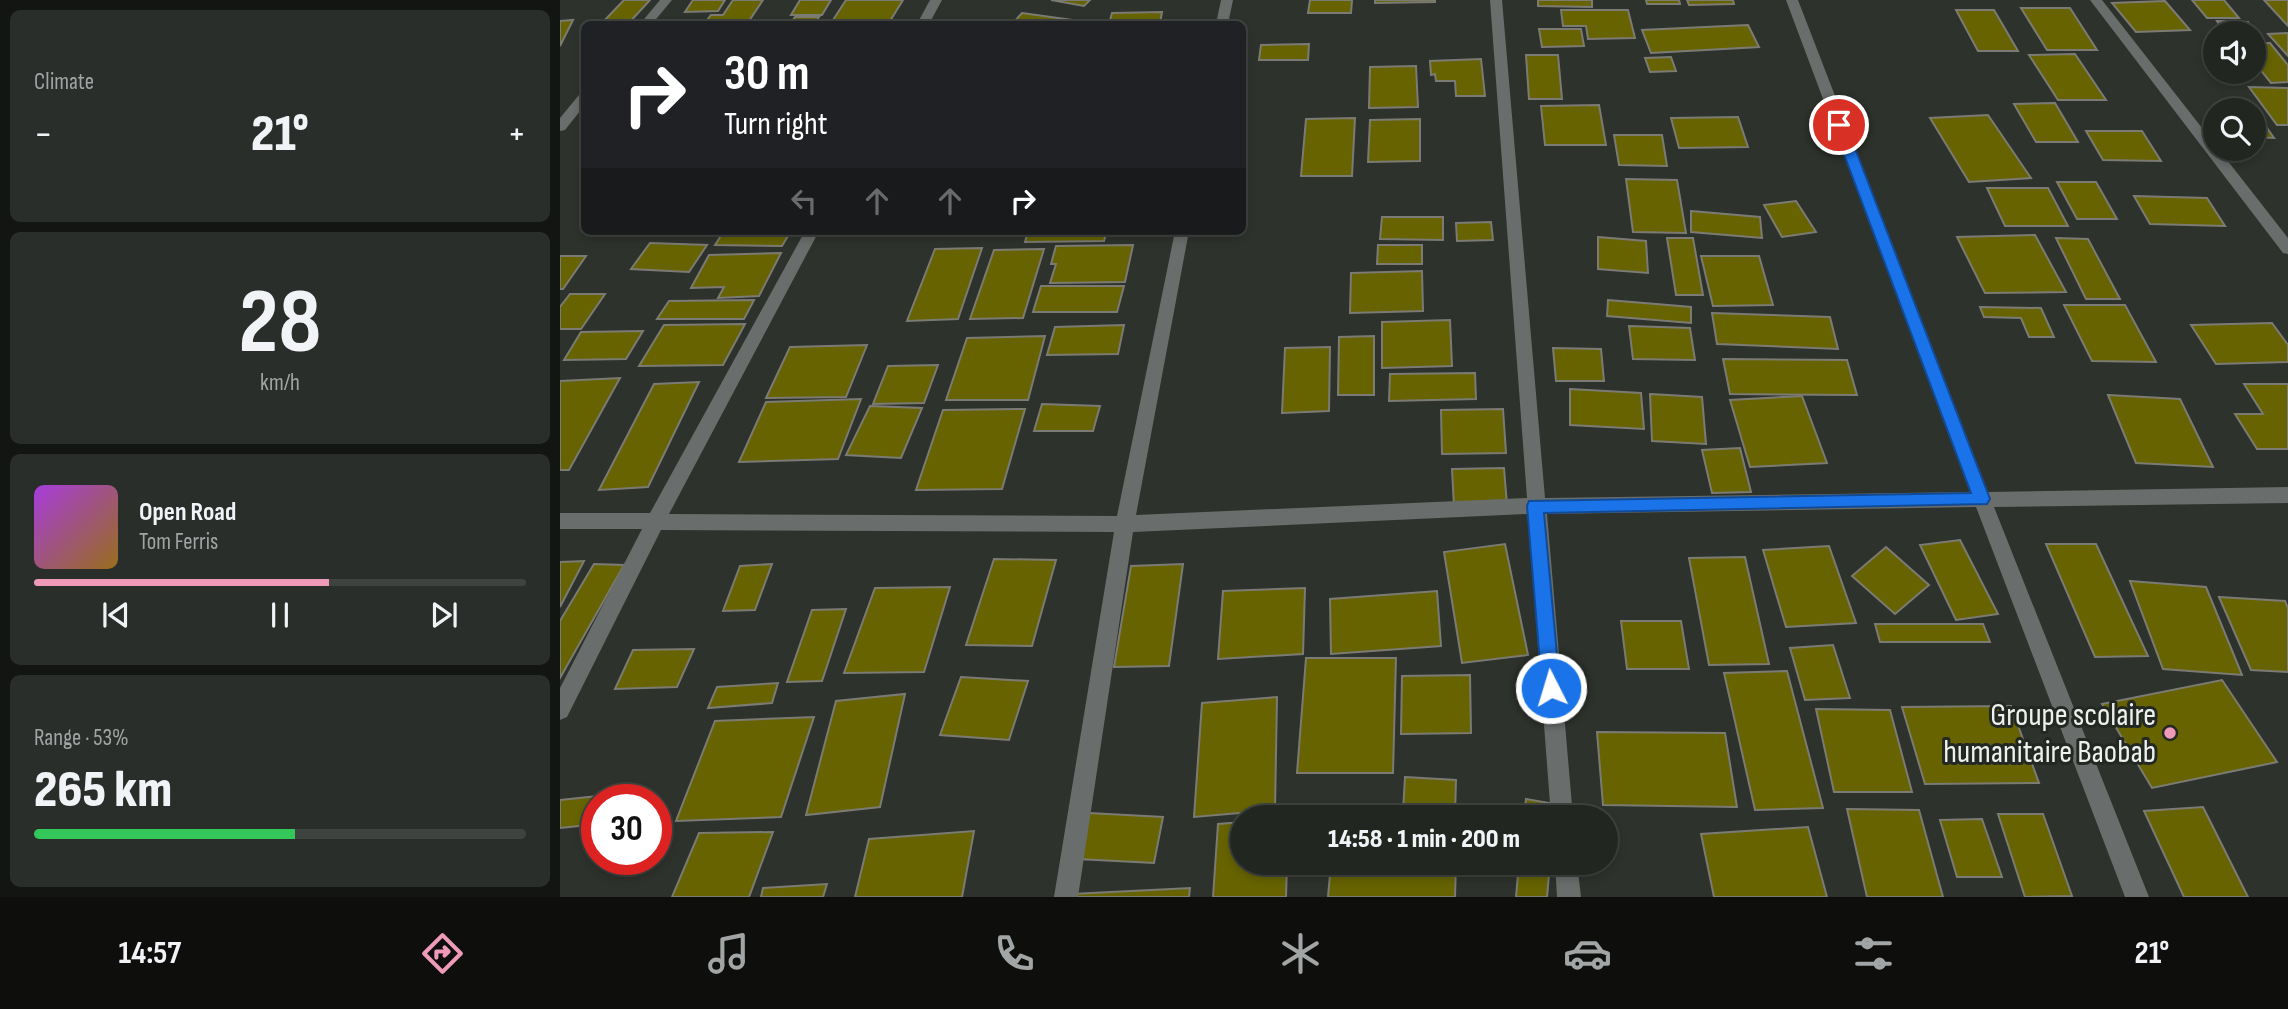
<!DOCTYPE html>
<meta charset="utf-8">
<style>
:root{--surface:#222621;--page:#2a2e2a;--text:#f1f3f6;--muted:#a2a5a5;--line:#3f433f;--accent:#ef9ab8}
body{margin:0;font-family:"Sofia Sans Condensed",sans-serif;background:var(--page);color:var(--text);height:100vh;display:flex;flex-direction:column;font-size:26px;white-space:nowrap}
*{box-sizing:border-box;margin:0}
p{font-size:23px;color:var(--muted)}
.icon{flex:none;width:38px;height:38px;fill:none;stroke:currentColor;stroke-width:2;stroke-linecap:round;stroke-linejoin:round}
.map{position:relative;flex:1;overflow:hidden}
.side{display:flex;flex-direction:column;gap:10px;padding:10px;background:#131512;width:560px}
.side>*{flex:none}
.guide{position:absolute;left:21px;top:21px;width:665px;height:214px;border-radius:10px;box-shadow:0 4px 10px #0003,0 0 0 2px var(--line);background:#202124;color:#fff;overflow:hidden}
.tools{position:absolute;left:1643px;top:21px;display:grid;gap:14px}
.tools a{display:grid;place-items:center;width:63px;height:63px;border-radius:50%;background:var(--surface);box-shadow:0 4px 10px #0003,0 0 0 2px var(--line);font-size:35px}
.speed{position:absolute;left:21px;top:784px;display:flex;gap:14px;font-size:35px;font-weight:700;text-align:center}
.speed>*{display:grid;place-content:center;width:91px;height:91px;border-radius:50%;background:var(--surface);box-shadow:0 4px 10px #0003,0 0 0 2px var(--line);line-height:1}
.speed .limit{border:10px solid #d22;background:#fff;color:#111}
.pin{position:absolute;display:grid;place-items:center;width:60px;height:60px;color:#fff;margin:-30px;border:4px solid #fff;border-radius:50%;box-shadow:0 2px 7px #0007}
.me{position:absolute;width:77px;margin:-38px;rotate:355deg;stroke-linejoin:round;filter:drop-shadow(0 0 5px #0008)}
.turn{display:flex;align-items:center;gap:24px;height:147px;padding:0 28px;font-size:32px}
.turn .icon{width:91px;height:91px;stroke-width:2.5}
.turn b{display:block;font-size:49px;line-height:60px}
.lanes{display:flex;align-items:center;height:66px;padding:0 28px;background:#0003;justify-content:center;gap:35px;direction:ltr}
.lanes .off{opacity:.35}
.big{font-size:52px;font-weight:800;line-height:1.1}
.side .widget{flex:1;display:flex;flex-direction:column;justify-content:center;gap:10px;min-width:0;padding:0 24px;border-radius:10px;background:var(--page)}
.side .dial{align-items:center;gap:0}
.dial b{font-size:91px;line-height:1}
.song{display:flex;align-items:center;gap:21px}
.cover{width:84px;height:84px;border-radius:10px;background:linear-gradient(135deg,hsl(280 70% 55%),hsl(40 70% 35%))}
.played{height:7px;border-radius:4px;background:linear-gradient(90deg,var(--accent) 60%,var(--line) 60%)}
.keys{display:flex;justify-content:space-around;direction:ltr}
.heat{display:flex;justify-content:space-between;align-items:center;font-size:38px;direction:ltr}
.charge{height:10px;border-radius:5px;background:linear-gradient(90deg,#34c759 53%,var(--line) 0)}
.trip{position:absolute;left:670px;top:805px;width:388px;height:70px;border-radius:35px;background:var(--surface);box-shadow:0 4px 10px #0003,0 0 0 2px var(--line);font-weight:800;line-height:70px;text-align:center}
.dock{display:flex;height:112px;justify-content:space-around;align-items:center;background:#0e0f0d;color:var(--muted)}
.dock .icon{width:49px;height:49px}
.dock .current{color:var(--accent)}
.dock b{font-size:32px;color:var(--text)}
main{display:flex;flex:1;min-height:0}
.map>svg:first-child{display:block}
</style>
<main>
<section class="side">
<div class="widget"><p>Climate</p>
<div class="heat"><a>−</a><b class="big">21°</b><a>+</a></div>
</div>
<div class="widget dial"><b>28</b><p>km/h</p></div>
<div class="widget">
<div class="song"><i class="cover"></i><div><b>Open Road</b><p>Tom Ferris</p></div></div>
<div class="played"></div>
<div class="keys"><svg class="icon" aria-label="previous" viewBox="0 0 24 24"><path d="M18 5L8 12l10 7zM5 5v14"/></svg><svg class="icon" aria-label="pause" viewBox="0 0 24 24"><path d="M8 5v14M16 5v14"/></svg><svg class="icon" aria-label="next" viewBox="0 0 24 24"><path d="M6 5l10 7-10 7zM19 5v14"/></svg></div>
</div>
<div class="widget"><p>Range · 53%</p><b class="big">265 km</b><div class="charge"></div></div>
</section>
<div class="map">
<svg width="1728" height="897" viewBox="0 0 1728 897">
<rect width="100%" height="100%" fill="#2e322c"/>
<g fill="#666300" stroke="#7b7b73" stroke-width="2">
<path d="M64,0H90L68,24H41Z"/>
<path d="M133,0H165L158,11L125,12Z"/>
<path d="M173,0H203L187,24H144L151,15H163Z"/>
<path d="M240,0H271L262,15H231Z"/>
<path d="M286,0H343L330,21L273,20Z"/>
<path d="M491,0H530L524,6Z"/>
<path d="M750,0H792L791,13H748Z"/>
<path d="M815,0H875V2L815,3Z"/>
<path d="M978,0H1032V7L978,6Z"/>
<path d="M1086,0H1119L1120,4H1087Z"/>
<path d="M1127,0H1173L1174,4L1129,5Z"/>
<path d="M1632,0H1664L1679,18H1647Z"/>
<path d="M1704,0H1728V26Z"/>
<path d="M1605,1L1630,30L1576,32L1552,3Z"/>
<path d="M1461,8H1510L1537,50H1487Z"/>
<path d="M1001,10H1068L1075,38L1028,39L1026,26H1003Z"/>
<path d="M1396,10H1434L1458,51H1418Z"/>
<path d="M602,12L600,24H549L552,13Z"/>
<path d="M462,13L520,21L518,24H452Z"/>
<path d="M235,17H259L254,24H230Z"/>
<path d="M13,20L0,46V21Z"/>
<path d="M1657,21L1688,22L1697,35L1665,33Z"/>
<path d="M1188,25L1199,47L1091,53L1082,30Z"/>
<path d="M979,29H1021L1024,46L982,47Z"/>
<path d="M1728,33V56L1708,34Z"/>
<path d="M1694,43H1710L1728,65V82L1711,83L1694,62Z"/>
<path d="M749,44L748,60H699L701,45Z"/>
<path d="M1515,54L1546,100H1498L1469,55Z"/>
<path d="M966,55H998L1002,99H969Z"/>
<path d="M1111,57L1116,71L1090,72L1085,58Z"/>
<path d="M921,59L925,96H896L895,81H876L875,74L871,75L870,61Z"/>
<path d="M856,66L858,107L809,108L810,67Z"/>
<path d="M1689,87L1728,88V125H1717Z"/>
<path d="M1495,103L1518,142H1476L1454,104Z"/>
<path d="M1039,105L1046,145H985L981,106Z"/>
<path d="M1694,111H1695L1714,138L1694,137Z"/>
<path d="M1428,115L1471,178L1409,182L1370,118Z"/>
<path d="M1178,117L1188,147L1119,148L1111,118Z"/>
<path d="M795,118L792,176H741L746,119Z"/>
<path d="M860,119V161L808,162L810,120Z"/>
<path d="M1526,131H1582L1601,161L1543,160Z"/>
<path d="M1054,135H1102L1107,166L1059,165Z"/>
<path d="M1066,179L1117,180L1126,233L1073,232Z"/>
<path d="M1497,182H1536L1557,219H1517Z"/>
<path d="M1427,188H1488L1508,226H1445Z"/>
<path d="M1574,196L1647,198L1665,226L1590,224Z"/>
<path d="M1236,201L1256,232L1222,237L1204,205Z"/>
<path d="M1131,211L1200,217L1202,238L1131,232Z"/>
<path d="M822,217H883V240L820,239Z"/>
<path d="M931,222L933,240L897,241L896,223Z"/>
<path d="M164,231H231L222,246L155,245Z"/>
<path d="M468,231H547L544,241L465,242Z"/>
<path d="M1475,235L1506,292L1425,293L1397,237Z"/>
<path d="M1038,237L1086,241L1088,273L1038,269Z"/>
<path d="M1107,238H1133L1143,295H1116Z"/>
<path d="M1496,238L1528,239L1560,299H1526Z"/>
<path d="M90,243L147,245L129,272L71,269Z"/>
<path d="M573,245L565,282L490,283L496,264H491L496,246Z"/>
<path d="M818,245H862V264H817Z"/>
<path d="M422,248L398,319L347,321L375,249Z"/>
<path d="M484,249L463,318L410,319L434,250Z"/>
<path d="M221,253L199,296L158,298L164,287L131,288L149,255Z"/>
<path d="M0,256H26L3,289H0Z"/>
<path d="M1141,256H1199L1213,305L1153,306Z"/>
<path d="M862,271L863,311L790,313L791,273Z"/>
<path d="M481,286H564L557,312H473Z"/>
<path d="M10,294H45L21,329H0V307Z"/>
<path d="M194,300L184,319H97L109,301Z"/>
<path d="M1048,300L1131,307V323L1047,316Z"/>
<path d="M1504,305H1565L1596,362L1532,361Z"/>
<path d="M1420,307L1481,308L1494,337H1469L1461,318L1424,317Z"/>
<path d="M1152,313L1270,317L1278,349L1157,344Z"/>
<path d="M890,320L892,366L822,368V322Z"/>
<path d="M1712,323L1728,345V362L1656,364L1631,325Z"/>
<path d="M185,324L163,365L79,366L104,325Z"/>
<path d="M564,325L558,354L487,355L495,327Z"/>
<path d="M1069,326L1130,328L1135,360L1073,359Z"/>
<path d="M83,331L66,359L4,360L21,332Z"/>
<path d="M485,336L468,400H386L407,338Z"/>
<path d="M814,336V395H778L779,337Z"/>
<path d="M307,345L286,397L206,398L230,347Z"/>
<path d="M770,347L769,411L722,413L725,348Z"/>
<path d="M993,348L1041,349L1044,381H996Z"/>
<path d="M1163,359L1287,360L1297,395L1170,394Z"/>
<path d="M378,365L364,403L313,404L328,366Z"/>
<path d="M915,373L916,399L829,401L830,374Z"/>
<path d="M60,378L9,470H0V381Z"/>
<path d="M139,382L88,487L39,490L94,384Z"/>
<path d="M1684,384H1728V449H1697L1675,414H1703Z"/>
<path d="M1010,389L1081,393L1084,429L1010,425Z"/>
<path d="M1090,394L1142,397L1146,444L1092,441Z"/>
<path d="M1548,395L1620,399L1653,467L1576,463Z"/>
<path d="M1242,396L1267,463L1190,467L1170,400Z"/>
<path d="M301,399L278,459L179,462L206,402Z"/>
<path d="M482,404L540,406L533,431H474Z"/>
<path d="M310,406L362,408L341,458L286,455Z"/>
<path d="M465,409L442,489L356,490L383,410Z"/>
<path d="M943,409L946,453L882,454L881,410Z"/>
<path d="M1180,448L1191,492L1152,493L1142,450Z"/>
<path d="M944,468L947,505L894,506L892,469Z"/>
<path d="M1400,540L1438,614L1396,620L1360,545Z"/>
<path d="M945,544L968,655L902,663L884,552Z"/>
<path d="M1486,544H1536L1588,656L1535,657Z"/>
<path d="M1269,546L1296,623L1226,627L1203,550Z"/>
<path d="M1326,547L1369,585L1335,614L1292,576Z"/>
<path d="M1185,557L1209,664L1149,665L1129,558Z"/>
<path d="M434,559L496,560L472,646L406,645Z"/>
<path d="M24,561L0,607V562Z"/>
<path d="M34,564L64,565L0,678V621Z"/>
<path d="M212,564L195,610L163,611L180,566Z"/>
<path d="M623,564L609,666L554,667L571,566Z"/>
<path d="M1570,581L1646,587L1682,675L1603,669Z"/>
<path d="M390,587L364,672L284,673L315,588Z"/>
<path d="M745,588L743,654L658,659L663,591Z"/>
<path d="M877,591L881,646L771,654L770,599Z"/>
<path d="M1659,597L1725,601L1728,608V672L1691,670Z"/>
<path d="M286,609L262,681L227,682L252,610Z"/>
<path d="M1061,621H1121L1129,669H1067Z"/>
<path d="M1315,624H1423L1430,642H1320Z"/>
<path d="M1273,645L1290,698L1245,700L1230,648Z"/>
<path d="M134,649L117,687L55,689L73,650Z"/>
<path d="M746,658H836L833,773H737Z"/>
<path d="M1227,671L1263,808L1195,810L1164,673Z"/>
<path d="M910,675L911,733L841,734L842,676Z"/>
<path d="M401,677L468,681L449,740L380,735Z"/>
<path d="M1662,680L1717,762L1592,788L1542,704Z"/>
<path d="M218,683L212,703L148,708L157,687Z"/>
<path d="M345,694L320,807L246,815L276,701Z"/>
<path d="M717,697L715,810L634,817L642,703Z"/>
<path d="M1451,706L1479,783L1365,784L1342,707Z"/>
<path d="M1256,709L1330,710L1352,792H1274Z"/>
<path d="M254,717L221,817L116,821L155,721Z"/>
<path d="M1037,732L1165,733L1177,807L1043,805Z"/>
<path d="M845,777L896,780L895,814L843,812Z"/>
<path d="M48,795L47,800H37V824L0,828V800Z"/>
<path d="M966,799L995,804L994,817H964Z"/>
<path d="M1643,807L1688,897H1624L1584,811Z"/>
<path d="M1287,809L1359,810L1383,897H1307Z"/>
<path d="M954,812L955,817H914V814Z"/>
<path d="M529,813L603,817L594,863L518,859Z"/>
<path d="M1438,814H1483L1512,896L1465,897Z"/>
<path d="M1422,819L1442,877H1397L1380,820Z"/>
<path d="M682,822V863H727L726,897H653L658,824Z"/>
<path d="M1248,827L1267,897H1154L1141,834Z"/>
<path d="M414,831L402,897H295L309,839Z"/>
<path d="M213,832L189,897H112L139,833Z"/>
<path d="M771,863H896L895,897H768Z"/>
<path d="M959,863H990L987,897H956Z"/>
<path d="M267,884L263,897H201L203,888Z"/>
<path d="M630,888L629,897H511L512,894Z"/>
</g>
<g fill="none" stroke-linecap="round" stroke-linejoin="round">
<g fill="#696d6b" fill-rule="evenodd">
<path d="M100,0H112L92,24H80Z"/>
<path d="M370,0H382L369,24H357Z"/>
<path d="M661,0H673L668,24H656Z"/>
<path d="M930,0H942L985,498L1410,492L1226,0H1238L1428,492L1728,487V503L1434,507L1589,897H1565L1416,507L987,514L1013,817H991L968,514L573,532L518,897H494L554,532L101,530L7,717L0,720V688L82,529H0V513H90L245,231H259L109,514L557,516L615,231H629L576,515L967,498Z"/>
<path d="M1530,0H1542L1728,238V254L1723,253Z"/>
<path d="M24,94V106L5,130L0,131V118L19,95Z"/>
<path d="M995,863H1017L1021,897H997Z"/>
</g>
</g>
<path fill="#1a73e8" stroke="#114b97" stroke-width="2" d="M1279,121L1286,125L1430,499L1427,504L984,513L1000,688L997,694L991,697L984,694L982,688L967,506L969,501L1411,493L1273,125Z"/>
<circle fill="#ef9ab8" stroke="#242823" stroke-width="2.5" cx="1610" cy="733" r="7"/>
<g text-anchor="middle" dominant-baseline="central" stroke-width="6" stroke-linejoin="round" paint-order="stroke">
<g font-size="32" fill="#eef1ed" stroke="#242823" text-anchor="end">
<text x="1596" y="715">Groupe scolaire<tspan x="1596" dy="37">humanitaire Baobab</tspan></text>
</g>
</g>
</svg>
<div class="tools">
<a><svg class="icon" aria-label="sound" viewBox="0 0 24 24"><path d="M4 9h4l5-4v14l-5-4H4zM17 9q2 3 0 6"/></svg></a>
<a><svg class="icon" aria-label="search" viewBox="0 0 24 24"><circle cx="10" cy="10" r="6"/><path d="M15 15l6 6"/></svg></a>
</div>
<div class="speed"><div class="limit">30</div></div>
<div class="pin" style="left:1279px;top:125px;background:#d93025"><svg class="icon" aria-label="arrive" viewBox="0 0 24 24"><path d="M6 21V4h12l-3 4 3 4H6"/></svg></div>
<svg class="me" style="left:991px;top:688px" viewBox="-20 -20 40 40"><circle r="17" fill="#1a73e8" stroke="#fff" stroke-width="3"/><path d="M0-11L8 9 0 5-8 9z" fill="#fff"/></svg>
<div class="trip">14:58 · 1 min · 200 m</div>
<div class="guide">
<div class="turn"><svg class="icon" aria-label="right" viewBox="0 0 24 24"><path d="M7 20v-9h11M14 6l5 5-5 5"/></svg><div><b>30 m</b>Turn right</div></div>
<div class="lanes"><svg class="icon off" aria-label="left" viewBox="0 0 24 24"><path d="M17 20v-9H6M10 6l-5 5 5 5"/></svg><svg class="icon off" aria-label="ahead" viewBox="0 0 24 24"><path d="M12 20V5M6 11l6-6 6 6"/></svg><svg class="icon off" aria-label="ahead" viewBox="0 0 24 24"><path d="M12 20V5M6 11l6-6 6 6"/></svg><svg class="icon" aria-label="right" viewBox="0 0 24 24"><path d="M7 20v-9h11M14 6l5 5-5 5"/></svg></div>
</div>
</div>
</main>
<nav class="dock">
<b>14:57</b>
<svg class="icon current" aria-label="directions" viewBox="0 0 24 24"><path d="M12 3l9 9-9 9-9-9zM9 14v-3h6M13 9l2 2-2 2"/></svg>
<svg class="icon" aria-label="music" viewBox="0 0 24 24"><path d="M9 18V5l10-2v13"/><circle cx="6" cy="18" r="3"/><circle cx="16" cy="16" r="3"/></svg>
<svg class="icon" aria-label="phone" viewBox="0 0 24 24"><path d="M5 4h4l2 5-3 2q2 4 5 5l2-3 5 2v4C11 20 4 13 5 4z"/></svg>
<svg class="icon" aria-label="climate" viewBox="0 0 24 24"><path d="M12 3v18M4 7l16 10M4 17L20 7"/></svg>
<svg class="icon" aria-label="car" viewBox="0 0 24 24"><path d="M5 17H2v-5l4-1 3-4h7l3 4 3 1v5h-3M9 17h6M6 11h13"/><circle cx="7" cy="17" r="2"/><circle cx="17" cy="17" r="2"/></svg>
<svg class="icon" aria-label="filters" viewBox="0 0 24 24"><path d="M4 7h16M4 17h16"/><circle cx="9" cy="7" r="2"/><circle cx="15" cy="17" r="2"/></svg>
<b>21°</b>
</nav>
